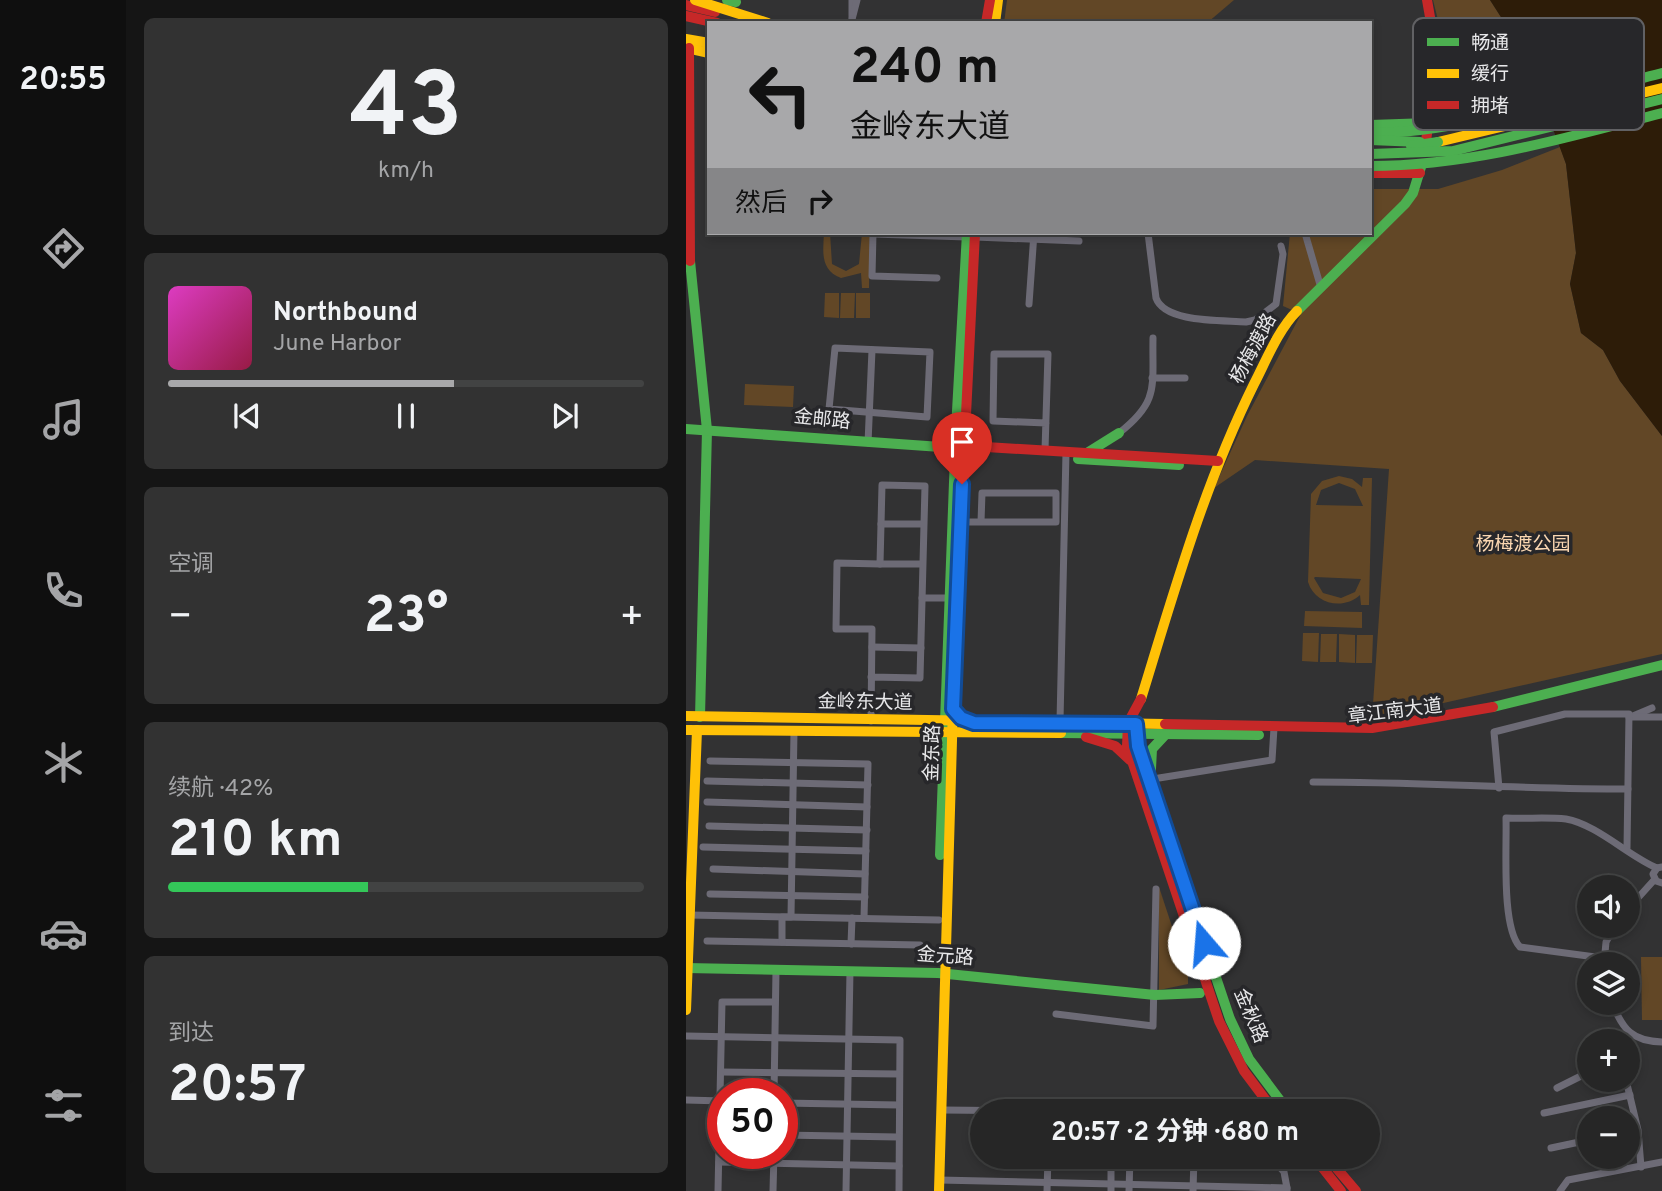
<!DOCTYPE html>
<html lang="zh">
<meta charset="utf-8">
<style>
:root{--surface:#262626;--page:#323232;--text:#f1f3f6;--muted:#a4a5a7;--line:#424343;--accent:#a8a8aa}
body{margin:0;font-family:Overpass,"Noto Sans SC",sans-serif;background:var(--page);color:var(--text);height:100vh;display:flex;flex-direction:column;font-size:26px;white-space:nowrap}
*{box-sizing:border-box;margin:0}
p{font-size:23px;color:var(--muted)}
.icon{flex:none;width:38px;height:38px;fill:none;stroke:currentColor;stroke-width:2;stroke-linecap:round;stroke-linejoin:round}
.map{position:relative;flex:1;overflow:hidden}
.details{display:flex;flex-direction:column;gap:18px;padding:18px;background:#151515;width:560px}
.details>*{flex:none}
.banner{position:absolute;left:21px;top:21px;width:665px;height:214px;border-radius:0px;box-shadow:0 4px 10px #0003,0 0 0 2px var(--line);background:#a8a8aa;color:#111;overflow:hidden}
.buttons{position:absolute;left:891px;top:875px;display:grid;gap:14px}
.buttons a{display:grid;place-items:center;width:63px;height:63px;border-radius:50%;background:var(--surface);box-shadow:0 4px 10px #0003,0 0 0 2px var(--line);font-size:35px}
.speed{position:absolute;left:21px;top:1078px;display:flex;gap:14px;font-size:35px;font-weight:700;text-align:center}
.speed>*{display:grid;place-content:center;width:91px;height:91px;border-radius:50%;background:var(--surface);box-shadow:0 4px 10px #0003,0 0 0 2px var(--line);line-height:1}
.speed .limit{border:10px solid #d22;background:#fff;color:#111}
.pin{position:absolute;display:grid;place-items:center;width:60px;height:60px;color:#fff;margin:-72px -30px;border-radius:50% 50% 50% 0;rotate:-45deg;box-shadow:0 0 7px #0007}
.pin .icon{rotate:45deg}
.me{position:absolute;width:77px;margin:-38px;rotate:342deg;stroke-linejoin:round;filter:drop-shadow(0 0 5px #0008)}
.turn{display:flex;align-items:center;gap:24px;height:147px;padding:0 28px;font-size:32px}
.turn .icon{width:91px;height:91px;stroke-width:2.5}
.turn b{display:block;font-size:49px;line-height:60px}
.then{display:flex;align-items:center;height:66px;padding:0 28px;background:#0003;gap:14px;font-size:26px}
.big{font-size:52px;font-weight:700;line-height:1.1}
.details .tile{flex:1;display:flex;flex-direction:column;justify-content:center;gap:10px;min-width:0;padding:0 24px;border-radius:10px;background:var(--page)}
.details .dial{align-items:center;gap:0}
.dial b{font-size:91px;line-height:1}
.song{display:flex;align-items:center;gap:21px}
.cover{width:84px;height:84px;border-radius:10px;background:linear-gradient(135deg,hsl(310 70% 55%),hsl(340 70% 35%))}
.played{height:7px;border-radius:4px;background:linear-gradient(90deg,var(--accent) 60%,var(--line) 60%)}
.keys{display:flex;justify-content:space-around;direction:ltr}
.heat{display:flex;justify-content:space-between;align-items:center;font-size:38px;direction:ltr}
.charge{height:10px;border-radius:5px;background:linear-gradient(90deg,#34c759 42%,var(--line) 0)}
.trip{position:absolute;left:284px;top:1099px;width:410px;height:70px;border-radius:35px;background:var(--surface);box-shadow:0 4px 10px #0003,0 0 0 2px var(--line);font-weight:700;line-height:70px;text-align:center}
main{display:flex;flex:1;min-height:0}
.dock{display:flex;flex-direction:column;width:126px;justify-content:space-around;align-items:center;background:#0f0f0f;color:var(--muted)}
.dock .icon{width:49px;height:49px}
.dock .current{color:var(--accent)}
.dock b{font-size:32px;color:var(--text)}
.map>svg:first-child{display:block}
</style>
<main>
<nav class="dock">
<b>20:55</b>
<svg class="icon current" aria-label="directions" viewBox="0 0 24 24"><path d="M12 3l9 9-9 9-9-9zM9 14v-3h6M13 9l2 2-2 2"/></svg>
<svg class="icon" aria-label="music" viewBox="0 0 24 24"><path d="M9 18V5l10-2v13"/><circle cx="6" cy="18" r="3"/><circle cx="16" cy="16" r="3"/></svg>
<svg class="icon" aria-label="phone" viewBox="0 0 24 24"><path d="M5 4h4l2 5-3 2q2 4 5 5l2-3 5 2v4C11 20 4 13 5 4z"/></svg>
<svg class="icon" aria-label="climate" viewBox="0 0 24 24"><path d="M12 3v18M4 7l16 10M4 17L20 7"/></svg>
<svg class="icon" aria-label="car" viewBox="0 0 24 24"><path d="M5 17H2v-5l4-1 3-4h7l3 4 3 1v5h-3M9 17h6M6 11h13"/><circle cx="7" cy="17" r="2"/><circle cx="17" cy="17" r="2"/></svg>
<svg class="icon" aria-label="filters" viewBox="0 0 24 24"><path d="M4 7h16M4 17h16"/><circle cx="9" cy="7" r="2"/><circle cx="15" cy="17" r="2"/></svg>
</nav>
<section class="details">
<div class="tile dial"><b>43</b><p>km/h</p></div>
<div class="tile">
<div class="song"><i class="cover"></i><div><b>Northbound</b><p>June Harbor</p></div></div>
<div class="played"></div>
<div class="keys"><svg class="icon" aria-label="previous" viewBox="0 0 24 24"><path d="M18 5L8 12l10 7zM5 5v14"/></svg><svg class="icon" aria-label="pause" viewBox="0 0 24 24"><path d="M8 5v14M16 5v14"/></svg><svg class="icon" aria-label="next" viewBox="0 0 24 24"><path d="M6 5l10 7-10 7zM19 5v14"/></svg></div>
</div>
<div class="tile"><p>空调</p>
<div class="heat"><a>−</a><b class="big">23°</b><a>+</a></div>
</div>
<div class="tile"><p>续航 · 42%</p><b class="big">210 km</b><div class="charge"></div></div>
<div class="tile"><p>到达</p><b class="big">20:57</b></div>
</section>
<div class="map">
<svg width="976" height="1191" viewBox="0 0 976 1191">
<rect width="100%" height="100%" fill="#323233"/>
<g fill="#624726" fill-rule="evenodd">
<path d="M321,0H548L521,23H318Z"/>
<path d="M747,0H804L840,56L852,87L819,101L759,110L764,68Z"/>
<path d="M874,147L880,164L890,253L884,284L895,333L917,350L934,381L976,436V654L686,719L703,469L569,460L528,488L561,416L615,314L597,306L604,233H684V189H752L816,170Z"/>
<path d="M138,233H144L146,264L160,271L173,264L176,233H184L183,288H176L175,273L155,278C134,270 137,252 138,233Z"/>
<path d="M139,293H153V318L138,317Z"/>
<path d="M155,293H169L168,318H154Z"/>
<rect x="170" y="293" width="14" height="25"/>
<path d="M59,384L108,386L107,407L58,405Z"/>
<path d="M653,476L666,479L676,487L677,478H686L683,605H675L674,595C658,610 629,605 622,582L625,494L636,481ZM653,483L669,489L677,506L630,505L635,490ZM628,578L629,577L675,579L669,592L655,598L637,593Z"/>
<path d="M619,611L676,612V628L618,626Z"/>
<path d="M617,633H633L632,662L616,661Z"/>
<path d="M635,634H651L650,662H634Z"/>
<path d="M653,634L669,635V663L653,662Z"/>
<path d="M671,635H687L686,663H670Z"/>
<path d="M473,887L502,975V984L473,990Z"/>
<path d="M955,957H976V1020H956Z"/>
</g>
<path fill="#2d1c08" d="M804,0H976V436L934,381L917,350L895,333L884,284L890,253L880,164L840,56Z"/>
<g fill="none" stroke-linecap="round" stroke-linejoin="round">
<g stroke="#6d6b76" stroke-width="7">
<path d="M166,0V17"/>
<path d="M165,23L171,0"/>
<path d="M187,233L186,276L251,278"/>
<path d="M462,233L470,298C479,323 536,320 560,322L569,320L590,304L597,254L595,246"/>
<path d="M619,233L635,288"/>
<path d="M187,234L281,237"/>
<path d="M289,237L393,241"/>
<path d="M343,304L348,233"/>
<path d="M149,348L244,352L241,417L143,409Z"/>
<path d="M466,378H499"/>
<path d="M433,433C474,401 466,386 467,338"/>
<path d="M182,443L186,350"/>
<path d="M359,450L362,354H308L307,421L360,423"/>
<path d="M275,522H370V493H296L295,522"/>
<path d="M195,524H237"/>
<path d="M194,564H236"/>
<path d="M236,598H264"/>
<path d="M186,647L235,648"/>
<path d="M947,716L966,708"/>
<path d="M943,717H976"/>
<path d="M185,721L186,629H150L151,563L194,564L196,485L239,486L234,678L185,677"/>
<path d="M374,721L380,452"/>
<path d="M24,761L182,764L178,918"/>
<path d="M473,778L586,760L588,728"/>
<path d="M21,781L182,785"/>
<path d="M627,782C732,782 837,789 942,789"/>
<path d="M813,788L808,732L879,714H943L941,848"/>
<path d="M21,802L181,807"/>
<path d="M23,826L181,830"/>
<path d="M17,847L180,851"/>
<path d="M976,867L971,868L967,874L970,881L976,883"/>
<path d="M27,869L179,874"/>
<path d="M24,894L179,897"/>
<path d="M942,909L969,879"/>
<path d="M3,915L253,920"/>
<path d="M21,941L234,945"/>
<path d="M96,942V917H105L108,731"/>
<path d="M165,944L166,918"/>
<path d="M917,958L834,947C815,927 821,847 820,818C840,819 861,817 880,819C910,824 944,857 971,868"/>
<path d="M918,964L920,942L929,926"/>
<path d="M926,1003C937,1030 946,1041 976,1042"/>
<path d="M370,1014L467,1026L470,889"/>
<path d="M0,1036L214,1040L213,1191"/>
<path d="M35,1072L213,1074"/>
<path d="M940,1080L952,1130L955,1167"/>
<path d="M871,1088L903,1072"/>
<path d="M88,1094L90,970"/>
<path d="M0,1100L37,1101"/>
<path d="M96,1103L213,1105"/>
<path d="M256,1110L343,1111"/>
<path d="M858,1113L944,1095"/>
<path d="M96,1135L212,1137"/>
<path d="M865,1148L903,1140"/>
<path d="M585,1157L598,1172L601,1188"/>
<path d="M33,1162L213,1166"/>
<path d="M253,1180L601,1188V1191"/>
<path d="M32,1191L36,1002H89"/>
<path d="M87,1191L88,1153"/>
<path d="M160,1191L164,971"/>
<path d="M361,1191L362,1157"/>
<path d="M425,1191V1157"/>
<path d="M443,1191L444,1157"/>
<path d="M507,1191L508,1157"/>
<path d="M874,1191L882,1180L976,1162"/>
</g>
<g stroke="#4caf50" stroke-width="10">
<path d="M41,0L50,2"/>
<path d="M684,125L743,123"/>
<path d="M4,261L21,430L14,717"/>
<path d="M611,311L719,204L727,193L735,167"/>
<path d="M0,429L269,448"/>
<path d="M401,453L433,433"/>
<path d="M392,459L493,465"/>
<path d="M807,707L976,665"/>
<path d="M450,728L452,746L544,1019L563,1059L602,1111"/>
<path d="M375,733L573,735"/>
<path d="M465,769L466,749L479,735"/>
<path d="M254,855L270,429L281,233"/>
<path d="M0,968L252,973L469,995L514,993"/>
</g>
<g stroke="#ffc107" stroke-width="10">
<path d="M309,23L312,0"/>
<path d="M0,39L23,43"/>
<path d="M0,48L23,53"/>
<path d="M752,142L976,88"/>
<path d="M455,699C488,592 518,485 568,384C580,361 592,330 611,311"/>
<path d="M0,716L479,724"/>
<path d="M0,730L375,733"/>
<path d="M0,1010L11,730"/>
<path d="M253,1191L269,637"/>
</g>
<g stroke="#c62828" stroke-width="10">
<path d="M0,5L29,12"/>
<path d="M0,16L31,23"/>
<path d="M300,23L304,0"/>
<path d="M3,48L4,261"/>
<path d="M739,149L751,57L741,0"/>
<path d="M684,173H734"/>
<path d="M277,439L300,447L532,461"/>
<path d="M269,637L289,233"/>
<path d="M455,699L442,723L441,746L533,1021L558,1071L588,1111"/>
<path d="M479,724L686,728L807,707"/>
<path d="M400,737L429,746L444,760"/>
<path d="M628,1157L655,1191"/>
<path d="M641,1157L670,1191"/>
</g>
<g stroke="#4caf50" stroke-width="10">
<path d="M684,133C778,133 884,96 976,73"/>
<path d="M684,140L734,142"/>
<path d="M725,146L752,142"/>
<path d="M684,154L767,151L976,99"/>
<path d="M684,166C785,166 879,138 976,113"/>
</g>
<path stroke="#ffc107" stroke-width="10" d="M9,0L82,23"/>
</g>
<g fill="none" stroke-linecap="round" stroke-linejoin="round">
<defs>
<path id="route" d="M276,484L267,709L275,718L288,723L450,724L452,746L518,943"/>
</defs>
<use href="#route" stroke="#114b97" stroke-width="18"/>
<use href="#route" stroke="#1a73e8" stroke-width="12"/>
</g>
<g text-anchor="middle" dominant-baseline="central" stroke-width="7" stroke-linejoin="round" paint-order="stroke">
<g font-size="19" fill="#e8e8ea" stroke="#27272a">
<text transform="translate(568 349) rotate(-62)">杨梅渡路</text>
<text transform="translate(136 420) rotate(6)">金邮路</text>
<text transform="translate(179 703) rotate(1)">金岭东大道</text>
<text transform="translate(709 712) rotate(-7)">章江南大道</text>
<text transform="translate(247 753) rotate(-88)">金东路</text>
<text transform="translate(259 957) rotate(4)">金元路</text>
<text transform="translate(564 1016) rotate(67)">金秋路</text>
</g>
<g font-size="19" fill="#fbd7b1" stroke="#27272a">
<text x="837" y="545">杨梅渡公园</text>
</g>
</g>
<rect x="727" y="18" width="231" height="112" rx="10" fill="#27272a" stroke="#616164" stroke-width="2"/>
<rect x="741" y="38" width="32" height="8" fill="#4caf50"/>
<rect x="741" y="69" width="32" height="9" fill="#ffc107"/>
<rect x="741" y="101" width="32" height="8" fill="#c62828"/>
<g font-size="19" fill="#e8e8ea">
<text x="785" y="49">畅通</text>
<text x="785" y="80">缓行</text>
<text x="785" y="112">拥堵</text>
</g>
</svg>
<div class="buttons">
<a><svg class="icon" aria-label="sound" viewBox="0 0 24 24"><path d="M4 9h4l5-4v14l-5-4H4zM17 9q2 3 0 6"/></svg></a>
<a><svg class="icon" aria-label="layers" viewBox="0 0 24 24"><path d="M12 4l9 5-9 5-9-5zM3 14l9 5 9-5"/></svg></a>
<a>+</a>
<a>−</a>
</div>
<div class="speed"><div class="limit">50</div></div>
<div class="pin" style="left:276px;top:484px;background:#d93025"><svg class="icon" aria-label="arrive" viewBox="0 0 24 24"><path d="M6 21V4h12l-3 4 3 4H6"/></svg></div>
<svg class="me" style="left:518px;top:943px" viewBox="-20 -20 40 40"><circle r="19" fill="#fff"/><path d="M0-13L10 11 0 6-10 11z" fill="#1a73e8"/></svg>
<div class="trip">20:57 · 2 分钟 · 680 m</div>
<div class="banner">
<div class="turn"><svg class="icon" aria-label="left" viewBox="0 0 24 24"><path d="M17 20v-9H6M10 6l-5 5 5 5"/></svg><div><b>240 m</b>金岭东大道</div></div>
<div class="then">然后<svg class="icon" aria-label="right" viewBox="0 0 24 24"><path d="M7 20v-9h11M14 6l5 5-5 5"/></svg></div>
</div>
</div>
</main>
